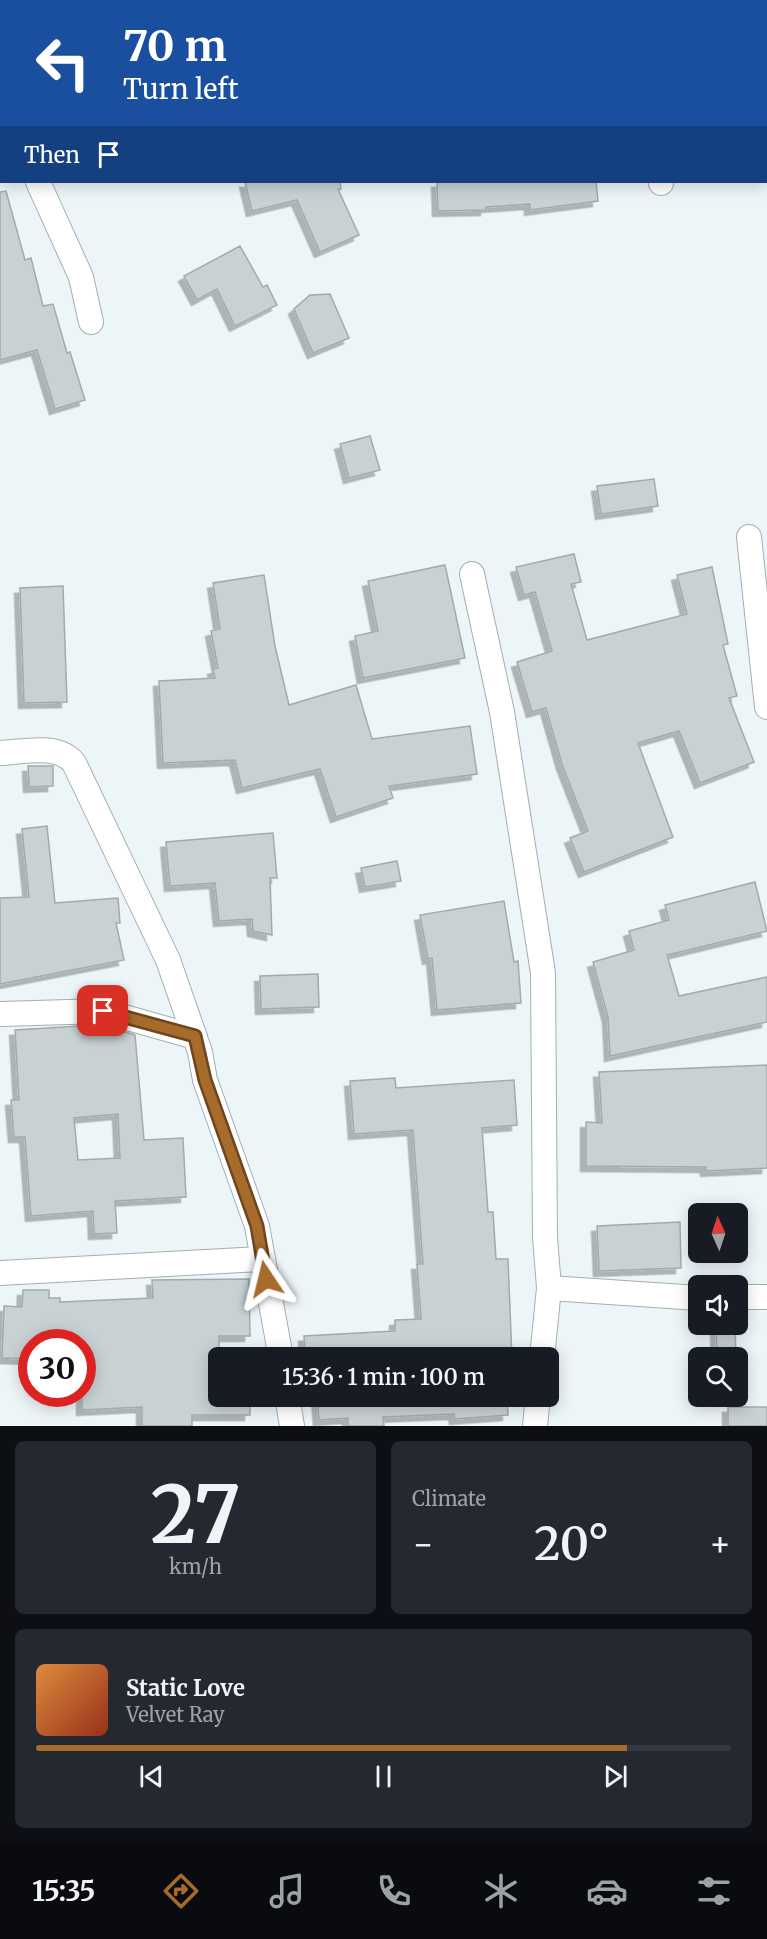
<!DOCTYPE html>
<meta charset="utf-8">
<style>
:root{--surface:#171b24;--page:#242831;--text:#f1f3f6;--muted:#9ea1a6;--line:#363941;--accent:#a76c2c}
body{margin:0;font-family:Merriweather,serif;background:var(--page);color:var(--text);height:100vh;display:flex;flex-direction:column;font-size:22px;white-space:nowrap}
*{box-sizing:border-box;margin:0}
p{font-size:20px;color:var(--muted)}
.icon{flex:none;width:33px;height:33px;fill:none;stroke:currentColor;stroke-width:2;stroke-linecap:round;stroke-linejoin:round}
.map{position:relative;height:1426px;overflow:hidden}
.sheet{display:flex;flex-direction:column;gap:15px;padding:15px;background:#0d0f14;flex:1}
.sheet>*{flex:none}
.banner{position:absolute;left:0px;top:0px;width:768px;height:183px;box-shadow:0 3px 15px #0003;background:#1a4fa0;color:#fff;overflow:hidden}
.needle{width:39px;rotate:357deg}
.tools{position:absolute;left:688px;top:1203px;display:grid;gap:12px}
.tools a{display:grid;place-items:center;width:60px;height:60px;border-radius:9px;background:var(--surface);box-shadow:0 3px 15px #0003;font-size:30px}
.speed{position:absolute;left:18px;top:1329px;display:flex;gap:12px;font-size:30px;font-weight:700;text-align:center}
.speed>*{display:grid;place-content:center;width:78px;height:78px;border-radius:50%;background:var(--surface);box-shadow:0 3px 15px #0003;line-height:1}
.speed .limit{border:9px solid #d22;background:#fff;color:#111}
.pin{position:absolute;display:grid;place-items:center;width:51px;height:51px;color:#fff;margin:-26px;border-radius:12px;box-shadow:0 3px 9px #0006}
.me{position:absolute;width:66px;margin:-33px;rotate:350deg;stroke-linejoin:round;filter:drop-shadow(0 0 4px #0008)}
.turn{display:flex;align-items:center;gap:21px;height:126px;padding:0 24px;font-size:27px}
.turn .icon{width:78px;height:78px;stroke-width:2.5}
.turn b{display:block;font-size:42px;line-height:51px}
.then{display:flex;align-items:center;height:57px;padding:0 24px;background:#0003;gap:12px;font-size:22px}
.big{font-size:45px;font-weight:600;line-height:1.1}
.sheet .card{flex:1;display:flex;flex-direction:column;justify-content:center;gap:9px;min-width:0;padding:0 21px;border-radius:9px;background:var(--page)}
.sheet .dial{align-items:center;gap:0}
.dial b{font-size:78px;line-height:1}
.song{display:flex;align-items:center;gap:18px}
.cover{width:72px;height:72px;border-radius:9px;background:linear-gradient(135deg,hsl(30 70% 55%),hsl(10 70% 35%))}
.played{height:6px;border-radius:3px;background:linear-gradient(90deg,var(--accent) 85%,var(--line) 85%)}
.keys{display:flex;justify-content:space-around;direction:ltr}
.heat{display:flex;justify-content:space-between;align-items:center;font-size:33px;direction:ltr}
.sheet .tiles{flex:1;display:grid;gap:15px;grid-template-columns:1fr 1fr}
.card:last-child{grid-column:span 2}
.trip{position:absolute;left:208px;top:1347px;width:351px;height:60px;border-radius:9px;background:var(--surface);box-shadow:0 3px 15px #0003;font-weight:600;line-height:60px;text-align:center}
.dock{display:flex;height:96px;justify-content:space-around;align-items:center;background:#090b0e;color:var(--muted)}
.dock .icon{width:42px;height:42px}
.dock .active{color:var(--accent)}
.dock b{font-size:27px;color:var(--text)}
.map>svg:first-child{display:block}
</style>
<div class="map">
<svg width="767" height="1426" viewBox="0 0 767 1426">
<defs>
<filter id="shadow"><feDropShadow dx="-5.5" dy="5.5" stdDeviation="0" flood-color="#0004"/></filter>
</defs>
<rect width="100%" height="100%" fill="#ecf6f9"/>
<g fill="#c8d2d5" stroke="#a1abad" stroke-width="1.5" fill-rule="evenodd" filter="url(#shadow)">
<path d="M245,182H340L341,189H338L359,235L320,252L297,200L252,211Z"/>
<path d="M437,182H596L598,201L530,210V204L486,207V210L438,211Z"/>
<path d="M6,191L25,260L31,258L43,306L53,304L67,353L70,352L85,400L55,409L37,350L0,360V192Z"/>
<path d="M240,246L263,287L267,285L277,305L235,326L217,289L197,300L184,276Z"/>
<path d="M330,294L349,338L313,353L294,309L310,295Z"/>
<path d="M370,436L380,470L349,478L340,444Z"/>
<path d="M654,479L658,506L601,514L597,486Z"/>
<path d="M574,554L581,582L571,584L587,640L687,614L677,575L712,567L728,644L723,645L737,696L729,698L754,762L700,783L679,731L638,743L673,837L584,872L570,838L588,831L562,764L546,708L532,712L517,662L552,651L535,592L524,595L516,567Z"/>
<path d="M445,565L465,658L363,678L355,636L378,631L368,581Z"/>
<path d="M264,575L275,646L289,705L356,685L372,739L470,726L477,774L389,786L393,798L336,817L320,769L242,788L235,760L163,763L159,681L215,678L213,669L218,668L211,631L220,629L213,583Z"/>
<path d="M63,586L67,702L24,703L20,588Z"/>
<path d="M28,766H53V786L29,787Z"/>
<path d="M47,826L55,903L118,898L120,923H116L124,960L0,984V898L29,897L22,829Z"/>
<path d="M273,833L277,878H270L272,935L253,931L252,919L219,921L215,883L170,886L166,842Z"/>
<path d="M397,861L401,881L365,887L361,868Z"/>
<path d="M755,882L767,931L667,955L679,996L767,977V1022L610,1056L608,1017L593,962L634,950L629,931L669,920L665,905Z"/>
<path d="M504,901L514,962L518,961L521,1003L437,1010L432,958L428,959L420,915Z"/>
<path d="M318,974L319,1007L261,1009L260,976Z"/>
<path d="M80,1026L89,1028V1035L126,1032L135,1035L144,1140L183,1138L186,1197L115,1201L117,1233L94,1234L93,1211L31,1216L25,1137H14L11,1100H19L15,1030ZM118,1114L120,1158L78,1160L74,1118Z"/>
<path d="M767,1065V1168L706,1171V1167L586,1166V1122L602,1123L599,1072Z"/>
<path d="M395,1078L396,1088L514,1080L517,1125L482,1128L488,1212H493L496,1259H508L512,1358H305L304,1336L395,1331V1320L421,1319L417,1264H423L413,1130L354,1134L350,1081Z"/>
<path d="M680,1222L681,1268L599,1271L597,1226Z"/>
<path d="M249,1279L250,1336H219V1396H250V1415H192V1426H142V1407L82,1410V1342H32V1359L2,1358L4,1306L22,1307L23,1290H49V1298H60V1302L153,1298L152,1280Z"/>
<path d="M716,1324H735L736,1358H717Z"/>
<path d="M317,1396H507L508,1415L455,1419L454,1414L383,1417L384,1426H348V1418L319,1420Z"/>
<rect x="728" y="1407" width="39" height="19"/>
</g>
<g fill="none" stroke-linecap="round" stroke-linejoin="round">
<defs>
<g id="street">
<path d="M298,0L299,2"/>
<path d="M637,0L638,2"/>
<path d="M0,53L2,57"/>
<path d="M38,182L81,277L91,322"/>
<path d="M661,182V183"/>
<path d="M749,537L767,707"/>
<path d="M472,574L502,712L543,973L545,1237L549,1288L542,1358"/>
<path d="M0,753C23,752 58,743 74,763L168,960L200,1052L205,1080L257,1226L281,1358"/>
<path d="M0,1014L103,1011L195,1037"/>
<path d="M0,1273L262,1259"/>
<path d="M549,1288L699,1298"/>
<path d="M738,1297H767"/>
<path d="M287,1396L292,1426"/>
<path d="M535,1426L538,1396"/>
</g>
</defs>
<use href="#street" stroke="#a4aeb0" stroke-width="26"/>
<use href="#street" stroke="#fff" stroke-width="24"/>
</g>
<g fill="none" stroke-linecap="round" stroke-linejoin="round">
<defs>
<path id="route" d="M103,1011L195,1036L205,1080L257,1226L266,1279"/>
</defs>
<use href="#route" stroke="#6d461d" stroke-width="15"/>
<use href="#route" stroke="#a76c2c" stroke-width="10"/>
</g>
</svg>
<div class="tools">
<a><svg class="needle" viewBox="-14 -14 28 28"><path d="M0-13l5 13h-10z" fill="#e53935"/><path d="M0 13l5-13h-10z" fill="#9ea1a6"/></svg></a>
<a><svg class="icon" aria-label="sound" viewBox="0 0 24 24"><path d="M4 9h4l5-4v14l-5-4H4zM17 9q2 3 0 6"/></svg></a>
<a><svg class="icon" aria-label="search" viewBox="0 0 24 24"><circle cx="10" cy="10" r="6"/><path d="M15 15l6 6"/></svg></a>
</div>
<div class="speed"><div class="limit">30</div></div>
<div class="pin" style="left:103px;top:1011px;background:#d93025"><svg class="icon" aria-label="arrive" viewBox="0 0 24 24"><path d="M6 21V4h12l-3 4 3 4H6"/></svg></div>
<svg class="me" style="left:266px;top:1279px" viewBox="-20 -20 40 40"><path d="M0-17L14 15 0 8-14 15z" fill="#a76c2c" stroke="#fff" stroke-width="4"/></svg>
<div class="trip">15:36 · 1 min · 100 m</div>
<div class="banner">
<div class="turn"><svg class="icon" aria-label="left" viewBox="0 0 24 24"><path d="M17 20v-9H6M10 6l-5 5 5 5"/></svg><div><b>70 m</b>Turn left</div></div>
<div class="then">Then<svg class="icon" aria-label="arrive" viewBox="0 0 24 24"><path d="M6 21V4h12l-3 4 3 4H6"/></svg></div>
</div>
</div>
<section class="sheet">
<div class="tiles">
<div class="card dial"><b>27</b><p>km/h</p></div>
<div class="card"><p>Climate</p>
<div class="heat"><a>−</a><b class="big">20°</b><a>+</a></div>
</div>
<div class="card">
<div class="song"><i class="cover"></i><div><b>Static Love</b><p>Velvet Ray</p></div></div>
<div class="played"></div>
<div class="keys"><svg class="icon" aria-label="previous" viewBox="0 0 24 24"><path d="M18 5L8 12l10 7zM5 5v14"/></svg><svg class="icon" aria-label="pause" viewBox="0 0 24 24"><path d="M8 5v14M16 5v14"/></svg><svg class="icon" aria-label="next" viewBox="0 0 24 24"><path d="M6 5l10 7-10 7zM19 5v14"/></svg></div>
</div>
</div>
</section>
<nav class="dock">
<b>15:35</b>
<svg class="icon active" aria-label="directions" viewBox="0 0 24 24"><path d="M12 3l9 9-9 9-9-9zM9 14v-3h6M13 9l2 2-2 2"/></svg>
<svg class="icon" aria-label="music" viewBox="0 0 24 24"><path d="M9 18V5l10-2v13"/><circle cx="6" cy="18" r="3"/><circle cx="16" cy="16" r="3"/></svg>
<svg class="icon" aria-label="phone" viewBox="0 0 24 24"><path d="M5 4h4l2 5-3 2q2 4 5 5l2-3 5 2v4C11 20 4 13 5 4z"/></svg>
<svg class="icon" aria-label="climate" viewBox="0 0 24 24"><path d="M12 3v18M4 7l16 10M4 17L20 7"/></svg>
<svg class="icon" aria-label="car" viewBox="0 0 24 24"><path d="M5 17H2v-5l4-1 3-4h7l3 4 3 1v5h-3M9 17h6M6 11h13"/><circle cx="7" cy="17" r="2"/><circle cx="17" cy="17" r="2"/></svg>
<svg class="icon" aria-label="filters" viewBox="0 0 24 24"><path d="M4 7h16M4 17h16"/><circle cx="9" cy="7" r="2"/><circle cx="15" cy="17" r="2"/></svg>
</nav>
